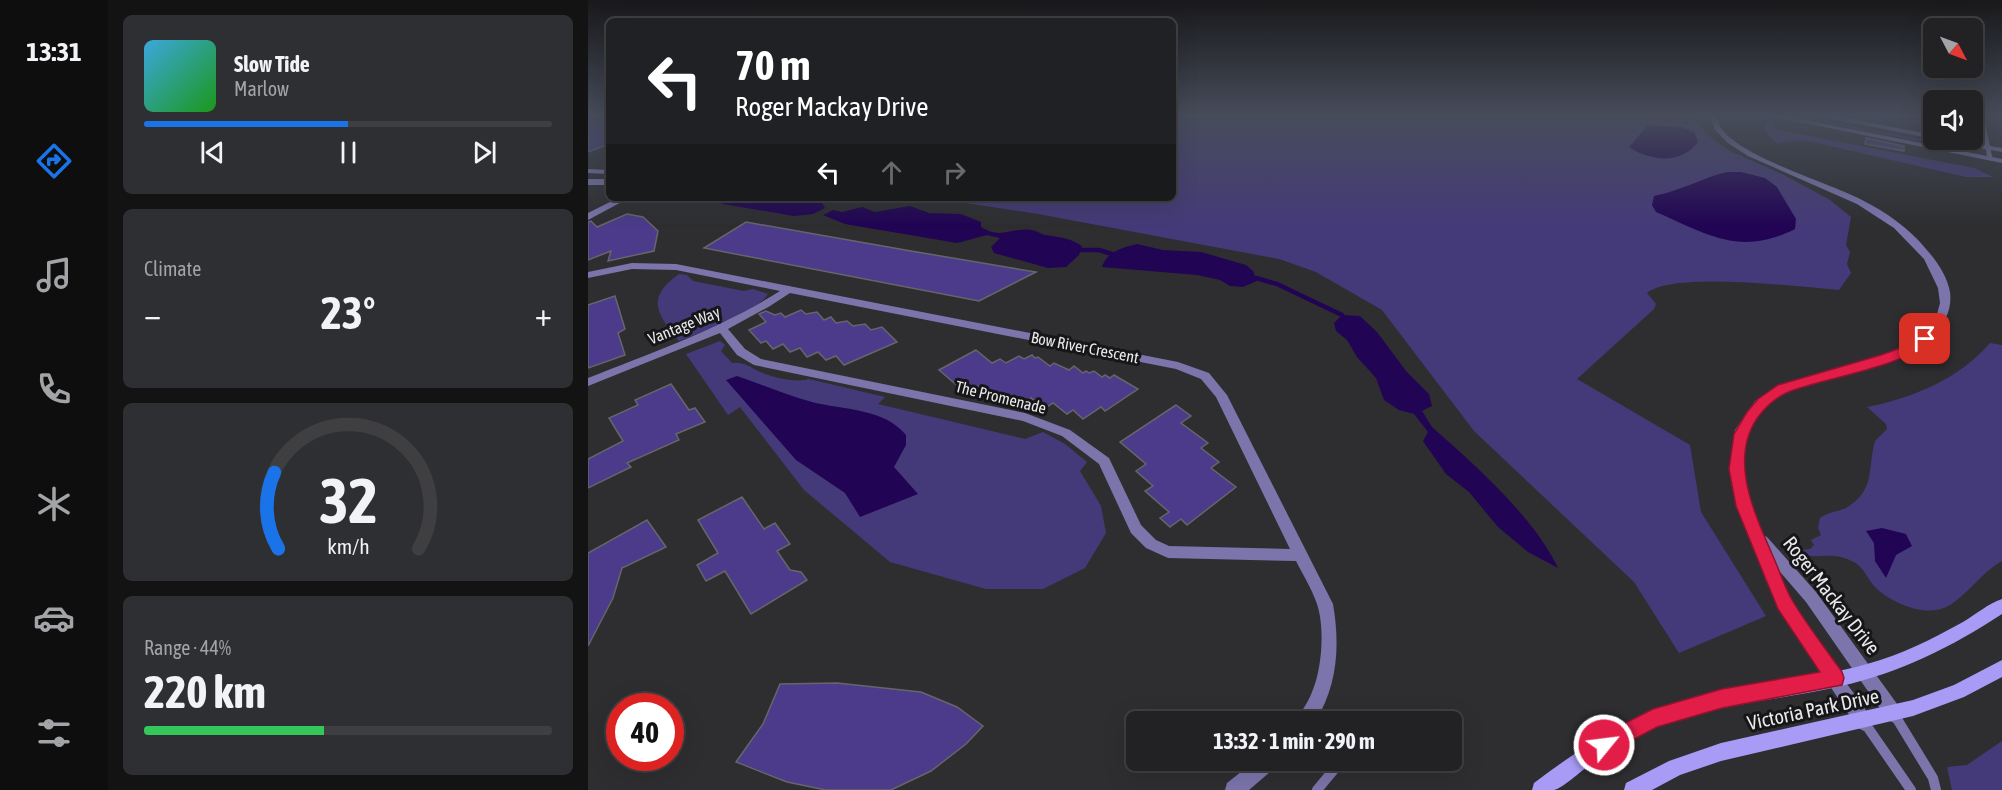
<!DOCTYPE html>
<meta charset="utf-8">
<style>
:root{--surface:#222225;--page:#2e2f32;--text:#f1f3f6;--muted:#a2a4a7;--line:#3f3f42;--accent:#1a73e8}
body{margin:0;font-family:"Asap Condensed",sans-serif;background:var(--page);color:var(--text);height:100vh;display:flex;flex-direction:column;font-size:22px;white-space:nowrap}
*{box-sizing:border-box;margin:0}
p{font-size:20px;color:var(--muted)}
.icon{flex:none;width:33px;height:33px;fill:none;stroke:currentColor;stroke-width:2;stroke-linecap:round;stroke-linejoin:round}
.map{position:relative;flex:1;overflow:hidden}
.details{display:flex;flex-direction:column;gap:15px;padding:15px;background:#131314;width:480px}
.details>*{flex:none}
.banner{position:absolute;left:18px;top:18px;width:570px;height:183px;border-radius:9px;box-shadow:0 6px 24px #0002,0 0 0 2px var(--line);background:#202124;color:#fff;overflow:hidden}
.needle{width:39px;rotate:131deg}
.fabs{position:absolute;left:1335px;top:18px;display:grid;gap:12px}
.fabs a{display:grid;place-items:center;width:60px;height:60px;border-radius:9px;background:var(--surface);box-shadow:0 6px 24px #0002,0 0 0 2px var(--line);font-size:30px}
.speed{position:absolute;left:18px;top:693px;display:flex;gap:12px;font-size:30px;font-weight:700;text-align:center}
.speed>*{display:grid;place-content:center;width:78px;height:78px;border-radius:50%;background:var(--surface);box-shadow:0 6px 24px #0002,0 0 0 2px var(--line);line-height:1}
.speed .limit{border:9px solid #d22;background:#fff;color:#111}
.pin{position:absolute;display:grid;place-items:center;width:51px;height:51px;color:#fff;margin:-26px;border-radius:12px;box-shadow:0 3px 9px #0006}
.me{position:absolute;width:66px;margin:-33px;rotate:61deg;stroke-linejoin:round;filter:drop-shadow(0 0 4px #0008)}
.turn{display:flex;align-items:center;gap:21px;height:126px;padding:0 30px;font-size:27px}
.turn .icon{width:78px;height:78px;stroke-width:2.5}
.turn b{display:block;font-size:42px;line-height:51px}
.lanes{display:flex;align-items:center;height:57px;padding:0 30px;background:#0003;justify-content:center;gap:30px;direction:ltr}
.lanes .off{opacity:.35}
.big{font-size:45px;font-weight:700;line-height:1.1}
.details .card{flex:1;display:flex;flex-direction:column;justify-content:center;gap:9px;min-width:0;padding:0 21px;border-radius:9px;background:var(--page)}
.details .dial{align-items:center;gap:0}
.dial svg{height:156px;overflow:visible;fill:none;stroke:var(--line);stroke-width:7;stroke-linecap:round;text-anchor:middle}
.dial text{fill:var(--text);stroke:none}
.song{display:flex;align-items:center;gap:18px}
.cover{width:72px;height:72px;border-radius:9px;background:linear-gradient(135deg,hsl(200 70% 55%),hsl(120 70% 35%))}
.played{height:6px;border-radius:3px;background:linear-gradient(90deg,var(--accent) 50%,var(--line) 50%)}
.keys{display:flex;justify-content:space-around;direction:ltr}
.heat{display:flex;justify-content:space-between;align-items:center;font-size:33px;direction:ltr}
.charge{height:9px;border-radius:4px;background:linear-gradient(90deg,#34c759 44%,var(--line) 0)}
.trip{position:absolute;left:538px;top:711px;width:336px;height:60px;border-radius:9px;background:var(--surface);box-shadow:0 6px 24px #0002,0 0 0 2px var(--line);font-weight:700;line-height:60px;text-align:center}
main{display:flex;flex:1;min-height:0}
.dock{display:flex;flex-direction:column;width:108px;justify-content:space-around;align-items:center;background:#0e0e0f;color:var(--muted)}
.dock .icon{width:42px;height:42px}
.dock .selected{color:var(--accent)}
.dock b{font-size:27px;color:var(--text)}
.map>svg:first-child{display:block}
</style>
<main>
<nav class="dock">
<b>13:31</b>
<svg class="icon selected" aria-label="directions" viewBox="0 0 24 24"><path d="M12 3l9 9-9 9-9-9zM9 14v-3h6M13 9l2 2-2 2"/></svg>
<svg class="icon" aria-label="music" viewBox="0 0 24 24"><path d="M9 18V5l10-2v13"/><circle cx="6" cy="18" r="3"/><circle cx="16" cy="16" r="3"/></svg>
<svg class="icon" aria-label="phone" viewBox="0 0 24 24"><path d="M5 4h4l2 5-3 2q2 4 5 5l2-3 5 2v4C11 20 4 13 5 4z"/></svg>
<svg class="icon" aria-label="climate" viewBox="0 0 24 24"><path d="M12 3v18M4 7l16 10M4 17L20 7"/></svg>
<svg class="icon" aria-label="car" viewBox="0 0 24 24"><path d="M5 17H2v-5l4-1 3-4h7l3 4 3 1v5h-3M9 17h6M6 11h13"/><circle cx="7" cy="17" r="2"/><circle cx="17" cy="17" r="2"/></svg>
<svg class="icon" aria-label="filters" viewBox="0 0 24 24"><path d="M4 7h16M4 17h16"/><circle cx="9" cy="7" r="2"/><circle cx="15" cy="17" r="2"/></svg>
</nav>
<section class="details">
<div class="card">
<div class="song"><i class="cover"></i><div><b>Slow Tide</b><p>Marlow</p></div></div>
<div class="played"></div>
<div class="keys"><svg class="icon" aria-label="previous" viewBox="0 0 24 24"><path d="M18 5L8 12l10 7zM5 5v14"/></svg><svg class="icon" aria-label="pause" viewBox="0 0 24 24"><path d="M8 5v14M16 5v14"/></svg><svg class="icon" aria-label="next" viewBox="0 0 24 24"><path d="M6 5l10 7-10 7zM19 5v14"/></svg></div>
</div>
<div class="card"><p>Climate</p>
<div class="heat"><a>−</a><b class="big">23°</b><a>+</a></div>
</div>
<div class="card dial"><svg viewBox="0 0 100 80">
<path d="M14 69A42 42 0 1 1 86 69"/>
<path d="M14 69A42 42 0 0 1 12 30" stroke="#1a73e8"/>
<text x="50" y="56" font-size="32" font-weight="700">32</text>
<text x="50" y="72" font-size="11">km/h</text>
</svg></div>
<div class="card"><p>Range · 44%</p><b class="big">220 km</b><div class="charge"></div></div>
</section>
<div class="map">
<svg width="1414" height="790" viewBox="0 0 1414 790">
<rect width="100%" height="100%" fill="#2e2e31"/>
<g fill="#453a79">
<path d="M585,115H1103L1121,136L1142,151L1196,175L1242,200L1263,217L1258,245L1262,252L1259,264L1263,273L1251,290C1214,287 1085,271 1059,293L1068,304L1066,309L989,379L1102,445L1113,512L1178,616L1091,653L1046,582L886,431L794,310L728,272L691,259L450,214L346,198H585Z"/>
<path d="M1195,115H1206L1386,150L1369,148Z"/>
<path d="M1284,115H1345V127Z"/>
<path d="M1179,120L1187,122L1186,128L1191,130L1386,168L1405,177H1378L1225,142L1204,141L1189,144L1176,130Z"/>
<path d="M91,274L99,275L105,281L156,291L165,289L180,294C170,312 111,333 91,341C69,314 57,298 91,274Z"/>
<path d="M132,341L137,345L133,351L144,363C156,362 160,366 170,371C184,378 208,383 221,379L297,397L290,404L437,439L455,432L477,444L499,462L492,471L513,506L518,533L497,568L455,589H398L302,562L216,490L152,407L140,415L98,354Z"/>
<path d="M1402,343L1414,345V561C1394,572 1381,593 1362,605C1340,619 1306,604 1289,589C1280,581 1277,568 1266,562C1243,551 1237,559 1217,555L1214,550L1222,549L1226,545L1223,540L1233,535L1230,528L1232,518C1240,512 1249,512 1258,508C1288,490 1279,470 1287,441L1299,429L1298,424L1279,407C1325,398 1371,379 1402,343Z"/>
<path d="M1414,741V790H1364L1359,767L1379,765Z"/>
</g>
<g fill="#210454">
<path d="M1060,125L1093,127L1106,132L1110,142C1093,165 1062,161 1041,147Z"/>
<path d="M1139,172H1153L1177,178L1189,187L1208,219L1207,229C1152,257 1119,234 1068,212L1064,205L1066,196C1092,191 1114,178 1139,172Z"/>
<path d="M123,198H214L234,203L237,208L225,214L206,216L135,204Z"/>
<path d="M322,206L341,213L373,214L393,222V227C414,240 423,227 444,230C449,231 453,234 457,235C472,237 482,238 494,246L491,255L478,267L460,268L406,253L403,247L412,238L399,235L369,243L257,224L235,215L245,210L254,212L274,207L287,212Z"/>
<path d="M549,244L575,250L613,252L658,265L665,271L669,281L655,287L642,286L632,280L609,275L514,267C519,251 534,248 549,244Z"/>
<path d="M754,315L772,316L789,332L818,371L841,394L844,406L834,411L844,427C886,464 946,517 970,568L940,552L910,527L881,492L858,474L835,441L840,432L826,414L811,410L796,400L788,378L769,357L759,340L748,331L746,323Z"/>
<path d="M149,376C173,384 198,395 224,402C255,410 296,408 318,435V445L306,467L330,494L272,517L257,493L208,460L138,380Z"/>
<path d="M1294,528L1318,534L1324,546L1308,555L1298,578L1287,561L1286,543L1278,531Z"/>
</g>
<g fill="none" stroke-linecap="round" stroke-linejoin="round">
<g stroke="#210454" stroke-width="4.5">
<path d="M492,250H511L524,254"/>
<path d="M668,278L689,284L754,315"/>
</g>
</g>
<g fill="#4b3b8a" stroke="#66666a" stroke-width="1.5">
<path d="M0,115H21V144L0,152Z"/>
<path d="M1278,138L1316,146V151L1277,144Z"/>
<path d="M39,214L55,217L70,231L66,251L20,261L23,251L0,260V222L3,221L9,227Z"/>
<path d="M158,222L323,251L448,272L391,301L116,248Z"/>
<path d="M27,296L37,329L30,333L37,355L0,368V305Z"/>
<path d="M213,310L218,314L229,312L236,320L243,317L248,323L259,321L265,326L277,324L283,330L294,327L309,342L256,365L248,356L238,360L230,352L219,357L212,348L202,352L195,344L185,349L178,341L173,343L161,330L178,322L171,314L178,311L187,315L193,313L197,317Z"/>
<path d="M388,350L404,363L412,359L418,363L431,356L436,359L444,355L447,358L450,357L462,366L466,363L481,370L486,366L495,373L498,371L501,373L506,371L514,377L517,375L522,378L526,375L550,389L517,411L513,407L495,419L485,410L479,414L465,403L456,409L443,398L434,403L424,395L413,401L401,391L398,393L390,386L378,393L351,370Z"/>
<path d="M83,384L101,410L107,408L117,422L88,434L91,440L39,463L43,467L0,488V459L35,441L21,418L50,405L47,400Z"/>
<path d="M588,405L603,416L593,423L620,443L613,448L631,462L623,468L648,487L599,525L593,519L582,527L572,518L581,512L557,491L565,486L548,471L558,464L532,442Z"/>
<path d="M154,497L176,529L187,523L202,544L189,551L202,570L213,572L219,580L163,614L137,571L118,581L109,565L130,553L110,520Z"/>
<path d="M59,520L78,547L34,568L25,598L0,646V553Z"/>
<path d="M249,683L333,692L369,707L395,726L378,744L343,771L303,790H238L199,782L148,762L175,724L192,684Z"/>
</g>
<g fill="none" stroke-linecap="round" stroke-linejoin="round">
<path stroke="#7b75ac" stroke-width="5" d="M1393,115L1402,158"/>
<g stroke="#7b75ac" stroke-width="10">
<path d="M1306,714L1345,778L1348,790"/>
<path d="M1276,722L1323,790"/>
<path d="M729,790L754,760"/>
</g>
<g fill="#7b75ac" fill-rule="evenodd">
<path d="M1121,115H1129C1130,119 1131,125 1133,128C1154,158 1240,182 1274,200C1298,212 1321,228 1338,249C1349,261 1359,276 1362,292C1364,309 1358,321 1347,333C1343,337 1339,342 1335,346C1287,384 1168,367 1158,444C1153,484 1160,499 1175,535L1179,537L1228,592L1312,708L1315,714L1312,720L1306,723L1300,720L1218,602L1187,566C1208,621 1249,668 1282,716L1285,722L1282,728L1276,731L1270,728L1201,625L1178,581L1144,487L1141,469L1147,430L1167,401L1195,384L1297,356L1326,342L1348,318L1352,303L1350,288L1336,259L1306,228L1269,204L1160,156L1140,143L1127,130Z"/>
<path d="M1176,115H1192L1414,159V163Z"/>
<path d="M1225,115H1242L1346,135V139Z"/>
<path d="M1353,140H1367L1414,148V152L1357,142Z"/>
<path d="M0,169L21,170V174L0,173Z"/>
<rect x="0" y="179" width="21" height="6"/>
<path d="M30,198H41L0,220V213Z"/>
<path d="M44,263L88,264L590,362L621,373L639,395L745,604C752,645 750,685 727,722H708C713,711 720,703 724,692C734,669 737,628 729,604C724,589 715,575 708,561L580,558L558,548L543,533L511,464L474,436L435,421L166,365L149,355L132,333L0,386V378C65,352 132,329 192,291L88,270L44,269L0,278V272ZM202,293L588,369L613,379L628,397L702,549L581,546L568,540L553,525L521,458L482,430L437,413L173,359L157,349L140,329L182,306Z"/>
<path d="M668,760H692L689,766L661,790H637L639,783Z"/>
</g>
<g fill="#a79bf5" fill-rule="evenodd">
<path d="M1414,599V614C1364,647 1311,673 1253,686C1192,700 1129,704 1070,726C1045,735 1022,750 1000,766C992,772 975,788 966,790C960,790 951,790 944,790L946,783C999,743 1052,709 1118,694C1172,682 1227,679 1279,664C1313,655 1344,639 1375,622C1388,614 1400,604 1414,599Z"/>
<path d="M1414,660V677L1376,697L1325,716L1133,761L1092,775L1064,790H1036L1038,783L1081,761L1133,743L1325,700L1366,685Z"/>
</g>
</g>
<linearGradient id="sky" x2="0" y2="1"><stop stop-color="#19191b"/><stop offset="0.51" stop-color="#464c5a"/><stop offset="1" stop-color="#464c5a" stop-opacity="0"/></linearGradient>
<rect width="1414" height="226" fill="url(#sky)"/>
<path fill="#e11d48" stroke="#92132f" stroke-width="1.5" d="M1337,335L1343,339C1321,366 1237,378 1203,391C1192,395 1181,404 1174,412C1138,454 1166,512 1184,554C1191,569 1196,586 1204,600C1219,625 1237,648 1254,672L1256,678L1254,685L1134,708L1069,727L1016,755L1008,752L1005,745L1008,738L1065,709L1134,689L1232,672L1190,609L1148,506L1141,469L1146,434L1159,412L1170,399L1190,385L1293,355L1318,346Z"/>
<g text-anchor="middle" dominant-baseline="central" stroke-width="6" stroke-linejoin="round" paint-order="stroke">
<g font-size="16" fill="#e9e9eb" stroke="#161618">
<text transform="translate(96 325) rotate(-22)">Vantage Way</text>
<text transform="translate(497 347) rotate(11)">Bow River Crescent</text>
<text transform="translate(413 397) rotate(14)">The Promenade</text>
</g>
<g font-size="20" fill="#e9e9eb" stroke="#161618">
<text transform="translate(1244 595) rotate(52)">Roger Mackay Drive</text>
<text transform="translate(1225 709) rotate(-12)">Victoria Park Drive</text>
</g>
</g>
</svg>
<div class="fabs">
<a><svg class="needle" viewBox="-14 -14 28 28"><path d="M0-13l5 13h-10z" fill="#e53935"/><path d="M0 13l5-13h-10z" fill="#a2a4a7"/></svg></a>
<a><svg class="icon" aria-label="sound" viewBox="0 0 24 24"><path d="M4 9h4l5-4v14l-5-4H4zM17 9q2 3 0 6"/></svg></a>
</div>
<div class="speed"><div class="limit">40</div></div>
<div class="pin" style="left:1337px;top:339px;background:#d93025"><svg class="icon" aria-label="arrive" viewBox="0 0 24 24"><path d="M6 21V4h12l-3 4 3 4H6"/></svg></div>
<svg class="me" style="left:1016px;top:745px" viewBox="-20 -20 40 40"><circle r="17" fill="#e11d48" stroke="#fff" stroke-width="3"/><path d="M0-11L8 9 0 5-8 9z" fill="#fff"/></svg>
<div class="trip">13:32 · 1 min · 290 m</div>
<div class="banner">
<div class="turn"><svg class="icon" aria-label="left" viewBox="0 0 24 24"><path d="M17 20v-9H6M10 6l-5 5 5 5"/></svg><div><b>70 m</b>Roger Mackay Drive</div></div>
<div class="lanes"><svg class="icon" aria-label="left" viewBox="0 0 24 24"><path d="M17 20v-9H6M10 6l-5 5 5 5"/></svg><svg class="icon off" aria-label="ahead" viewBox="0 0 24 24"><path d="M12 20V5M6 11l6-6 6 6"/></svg><svg class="icon off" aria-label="right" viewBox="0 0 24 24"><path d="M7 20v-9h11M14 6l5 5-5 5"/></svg></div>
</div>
</div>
</main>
